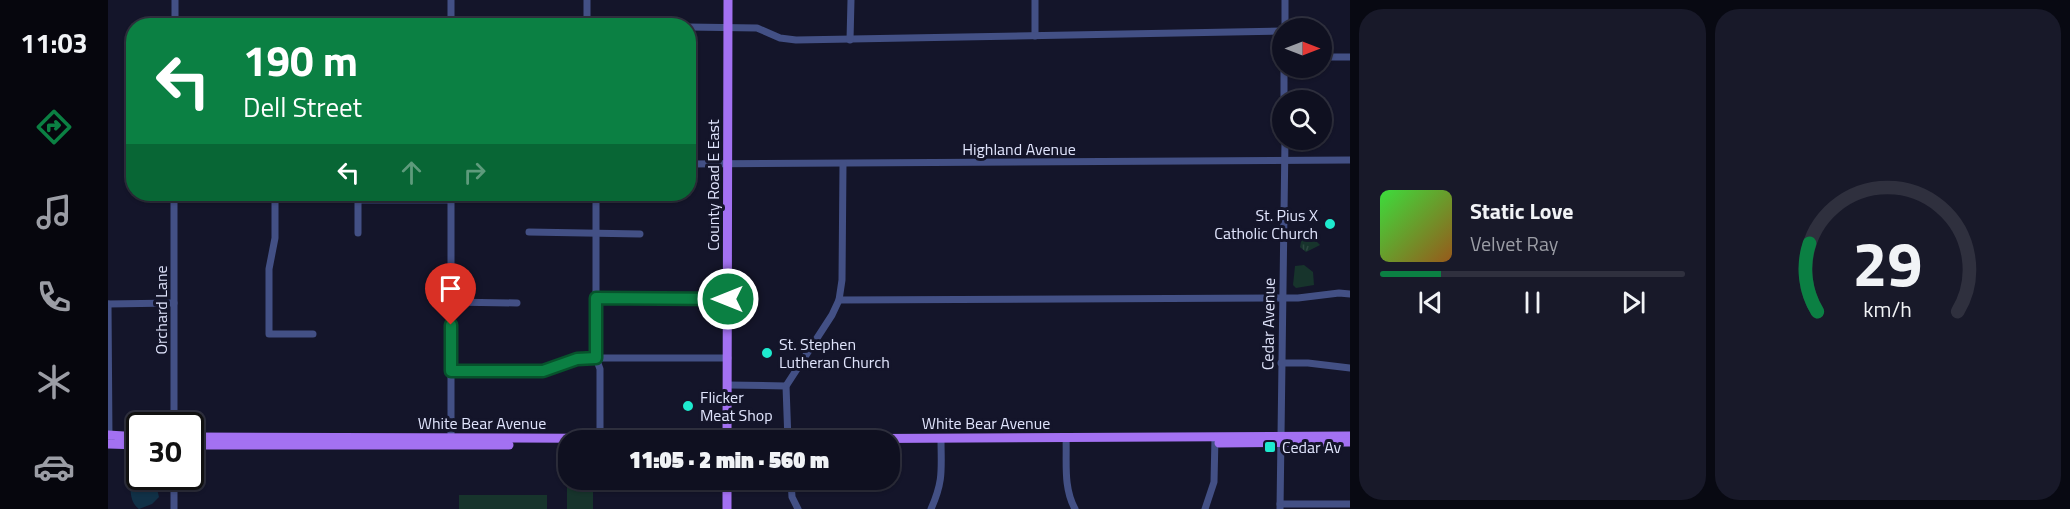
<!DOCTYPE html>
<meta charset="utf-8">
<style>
:root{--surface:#0f1020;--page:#181929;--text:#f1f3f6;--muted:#9b9da5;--line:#2f303e;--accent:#0b8043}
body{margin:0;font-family:"Titillium Web",sans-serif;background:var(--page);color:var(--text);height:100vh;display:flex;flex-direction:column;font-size:22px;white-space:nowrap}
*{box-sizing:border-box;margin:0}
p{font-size:20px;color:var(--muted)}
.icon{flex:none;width:33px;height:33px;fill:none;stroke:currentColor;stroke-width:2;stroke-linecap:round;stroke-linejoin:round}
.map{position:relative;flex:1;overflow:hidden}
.details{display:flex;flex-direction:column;gap:9px;padding:9px;background:#080912;width:720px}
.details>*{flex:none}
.top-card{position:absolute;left:18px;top:18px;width:570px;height:183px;border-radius:24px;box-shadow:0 2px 4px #0004,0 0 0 2px var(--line);background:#0b8043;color:#fff;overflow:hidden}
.needle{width:39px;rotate:90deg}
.tools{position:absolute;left:1164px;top:18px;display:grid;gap:12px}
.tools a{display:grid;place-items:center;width:60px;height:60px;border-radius:50%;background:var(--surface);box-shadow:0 2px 4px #0004,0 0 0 2px var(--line);font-size:30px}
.speed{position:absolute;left:18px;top:412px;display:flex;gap:12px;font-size:30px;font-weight:700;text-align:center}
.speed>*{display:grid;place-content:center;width:78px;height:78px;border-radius:50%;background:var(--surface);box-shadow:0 2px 4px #0004,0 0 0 2px var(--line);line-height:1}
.speed .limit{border:3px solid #111;border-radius:9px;background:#fff;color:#111}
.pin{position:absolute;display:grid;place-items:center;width:51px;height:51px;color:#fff;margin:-62px -26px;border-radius:50% 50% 50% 0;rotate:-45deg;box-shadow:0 0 6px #0007}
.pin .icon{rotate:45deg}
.me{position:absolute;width:66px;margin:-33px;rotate:270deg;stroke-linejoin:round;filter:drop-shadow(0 0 4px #0008)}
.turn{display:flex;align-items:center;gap:21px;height:126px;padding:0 18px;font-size:27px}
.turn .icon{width:78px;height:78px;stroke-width:2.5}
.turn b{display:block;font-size:42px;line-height:51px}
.lanes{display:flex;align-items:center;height:57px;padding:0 18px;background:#0003;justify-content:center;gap:30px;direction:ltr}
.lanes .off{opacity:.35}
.details .tile{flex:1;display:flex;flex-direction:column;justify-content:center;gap:9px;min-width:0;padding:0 21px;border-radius:24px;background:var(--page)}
.details .dial{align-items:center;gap:0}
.dial svg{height:156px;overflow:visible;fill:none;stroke:var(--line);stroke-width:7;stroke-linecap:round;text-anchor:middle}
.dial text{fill:var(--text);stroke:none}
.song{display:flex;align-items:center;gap:18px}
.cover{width:72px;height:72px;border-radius:9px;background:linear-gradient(135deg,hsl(120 70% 55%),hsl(30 70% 35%))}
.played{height:6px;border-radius:3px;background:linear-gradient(90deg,var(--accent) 20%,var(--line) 20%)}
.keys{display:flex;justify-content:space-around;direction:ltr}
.details .tiles{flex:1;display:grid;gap:9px;grid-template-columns:repeat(2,1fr)}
.trip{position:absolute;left:450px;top:430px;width:342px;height:60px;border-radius:24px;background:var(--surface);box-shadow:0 2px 4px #0004,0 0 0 2px var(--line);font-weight:800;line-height:60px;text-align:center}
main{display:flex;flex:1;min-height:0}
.tabs{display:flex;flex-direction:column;width:108px;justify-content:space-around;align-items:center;background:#06060d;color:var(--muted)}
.tabs .icon{width:42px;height:42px}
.tabs .active{color:var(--accent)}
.tabs b{font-size:27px;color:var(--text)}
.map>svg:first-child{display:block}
</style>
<main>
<nav class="tabs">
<b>11:03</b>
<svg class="icon active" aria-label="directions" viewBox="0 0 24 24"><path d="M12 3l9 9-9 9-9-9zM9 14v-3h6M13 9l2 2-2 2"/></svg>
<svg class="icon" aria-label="music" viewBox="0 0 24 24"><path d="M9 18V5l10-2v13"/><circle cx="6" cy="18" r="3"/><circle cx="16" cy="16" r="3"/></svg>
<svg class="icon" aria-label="phone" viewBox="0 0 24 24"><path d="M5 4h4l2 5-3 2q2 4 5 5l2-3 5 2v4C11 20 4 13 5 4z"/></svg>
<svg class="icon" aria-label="climate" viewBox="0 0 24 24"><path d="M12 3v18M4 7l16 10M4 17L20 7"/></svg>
<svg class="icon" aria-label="car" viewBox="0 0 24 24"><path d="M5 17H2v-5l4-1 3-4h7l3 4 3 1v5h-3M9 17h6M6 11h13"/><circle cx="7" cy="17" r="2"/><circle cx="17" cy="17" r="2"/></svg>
</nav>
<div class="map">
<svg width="1242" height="509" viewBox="0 0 1242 509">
<defs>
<pattern id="grass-tufts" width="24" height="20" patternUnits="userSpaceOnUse" patternTransform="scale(1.5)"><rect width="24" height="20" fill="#17342c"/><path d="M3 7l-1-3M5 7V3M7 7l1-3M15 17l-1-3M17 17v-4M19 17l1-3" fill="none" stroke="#2d4841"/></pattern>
</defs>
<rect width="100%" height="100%" fill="#14152a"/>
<path fill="url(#grass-tufts)" d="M1195,232L1202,235L1212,245L1198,252L1192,247Z"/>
<g fill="#17342c">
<path d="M1196,265L1205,272L1206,285L1188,288L1185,285L1187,266Z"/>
<path d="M459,479L485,480V509H459Z"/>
<rect x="351" y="495" width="88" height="14"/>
</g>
<path fill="#113147" d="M26,466L31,468L32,477H46L51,497L44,504L31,509C18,499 26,484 18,471Z"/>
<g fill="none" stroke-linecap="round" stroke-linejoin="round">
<g stroke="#435085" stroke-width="7">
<path d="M479,0V26"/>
<path d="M927,0V36"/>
<path d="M67,26V0"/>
<path d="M142,26H176"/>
<path d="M343,26V0"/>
<path d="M580,27L649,28L672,38L688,40L1174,31"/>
<path d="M1177,28V0"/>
<path d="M742,40L743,0"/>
<path d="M1214,57H1242"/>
<path d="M1176,68V100"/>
<path d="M580,164L1242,160"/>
<path d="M167,194V238L161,269V334H205"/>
<path d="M488,194V358L492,369V439"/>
<path d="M66,199H166"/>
<path d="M250,200H343"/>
<path d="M421,232L532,234"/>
<path d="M250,233V194"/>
<path d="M488,298L620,299"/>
<path d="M731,300L1190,298L1231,293L1242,294"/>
<path d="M343,302L409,303"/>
<path d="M0,304L1,439"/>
<path d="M0,304L66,303"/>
<path d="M1173,363H1200L1242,368"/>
<path d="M343,371H435L477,358H620"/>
<path d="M620,385L678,386"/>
<path d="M66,426V194"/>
<path d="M958,438C959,462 955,487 967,509"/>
<path d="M343,440V194"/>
<path d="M680,441L678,386L724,315L731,300L734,280L735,164"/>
<path d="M683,480L684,497L690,509"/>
<path d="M1172,504H1242"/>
<path d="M66,509V477"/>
<path d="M823,509C836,480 833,469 833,438"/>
<path d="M1097,509L1106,482L1107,437"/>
<path d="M1172,509L1177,140"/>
</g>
<g stroke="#a371f2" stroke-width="9">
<path d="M0,435L32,437"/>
<path d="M82,437L679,439L1242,436"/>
<path d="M619,441L620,0"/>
<path d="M1111,443L1242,442"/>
<path d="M0,444L32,445"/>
<path d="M82,445H401"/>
<path d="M619,509V480"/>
</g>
</g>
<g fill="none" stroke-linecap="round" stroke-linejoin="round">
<defs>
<path id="route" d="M343,325V371H435L469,359L488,358V298L620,299"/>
</defs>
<use href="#route" stroke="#07532c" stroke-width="15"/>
<use href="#route" stroke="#0b8043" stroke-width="10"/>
</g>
<g fill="#1eeace" stroke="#14152a" stroke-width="2">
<circle cx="1222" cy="224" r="6"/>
<circle cx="659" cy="353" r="6"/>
<circle cx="580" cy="406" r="6"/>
<rect x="1156" y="441" width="12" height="12" rx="3"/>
</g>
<g text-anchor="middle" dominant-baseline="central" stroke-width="6" stroke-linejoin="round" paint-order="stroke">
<g font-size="16" fill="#e0e4fc" stroke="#14152a">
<text x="911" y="149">Highland Avenue</text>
<text transform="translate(605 185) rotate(-90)">County Road E East</text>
<text transform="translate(53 310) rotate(-90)">Orchard Lane</text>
<text transform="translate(1160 324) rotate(-89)">Cedar Avenue</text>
<text x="374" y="423">White Bear Avenue</text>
<text x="878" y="423">White Bear Avenue</text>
</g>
<g font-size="16" fill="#e0e4fc" stroke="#14152a" text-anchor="start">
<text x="1210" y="215" text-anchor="end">St. Pius X<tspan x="1210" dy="18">Catholic Church</tspan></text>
<text x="671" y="344">St. Stephen<tspan x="671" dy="18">Lutheran Church</tspan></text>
<text x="592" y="397">Flicker<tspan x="592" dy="18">Meat Shop</tspan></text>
<text x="1174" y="447">Cedar Av</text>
</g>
</g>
</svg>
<div class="tools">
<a><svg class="needle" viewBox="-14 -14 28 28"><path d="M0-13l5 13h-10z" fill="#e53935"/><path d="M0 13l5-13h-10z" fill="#9b9da5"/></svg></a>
<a><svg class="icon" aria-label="search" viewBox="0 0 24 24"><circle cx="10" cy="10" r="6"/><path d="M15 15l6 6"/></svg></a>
</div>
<div class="speed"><div class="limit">30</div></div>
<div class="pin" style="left:343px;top:325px;background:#d93025"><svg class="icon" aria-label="arrive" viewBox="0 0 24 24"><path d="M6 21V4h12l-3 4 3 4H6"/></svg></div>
<svg class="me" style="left:620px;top:299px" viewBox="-20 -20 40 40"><circle r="17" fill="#0b8043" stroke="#fff" stroke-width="3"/><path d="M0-11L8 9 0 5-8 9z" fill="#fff"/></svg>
<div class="trip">11:05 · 2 min · 560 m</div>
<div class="top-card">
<div class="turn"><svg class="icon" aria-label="left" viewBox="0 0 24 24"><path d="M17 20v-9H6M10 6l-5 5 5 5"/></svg><div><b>190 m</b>Dell Street</div></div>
<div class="lanes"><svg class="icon" aria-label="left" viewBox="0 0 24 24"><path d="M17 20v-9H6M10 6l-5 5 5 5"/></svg><svg class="icon off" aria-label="ahead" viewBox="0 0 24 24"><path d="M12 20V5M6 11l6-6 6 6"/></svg><svg class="icon off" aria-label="right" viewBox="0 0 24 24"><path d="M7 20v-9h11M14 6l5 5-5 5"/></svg></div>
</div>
</div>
<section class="details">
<div class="tiles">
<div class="tile">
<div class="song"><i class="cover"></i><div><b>Static Love</b><p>Velvet Ray</p></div></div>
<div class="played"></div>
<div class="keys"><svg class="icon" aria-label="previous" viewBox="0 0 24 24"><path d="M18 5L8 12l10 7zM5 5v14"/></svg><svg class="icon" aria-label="pause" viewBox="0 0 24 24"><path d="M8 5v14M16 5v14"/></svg><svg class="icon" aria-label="next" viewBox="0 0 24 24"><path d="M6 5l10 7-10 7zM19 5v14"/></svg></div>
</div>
<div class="tile dial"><svg viewBox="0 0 100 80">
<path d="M14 69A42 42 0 1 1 86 69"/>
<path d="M14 69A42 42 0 0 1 10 34" stroke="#0b8043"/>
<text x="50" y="56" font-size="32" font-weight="700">29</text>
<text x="50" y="72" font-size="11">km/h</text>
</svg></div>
</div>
</section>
</main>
